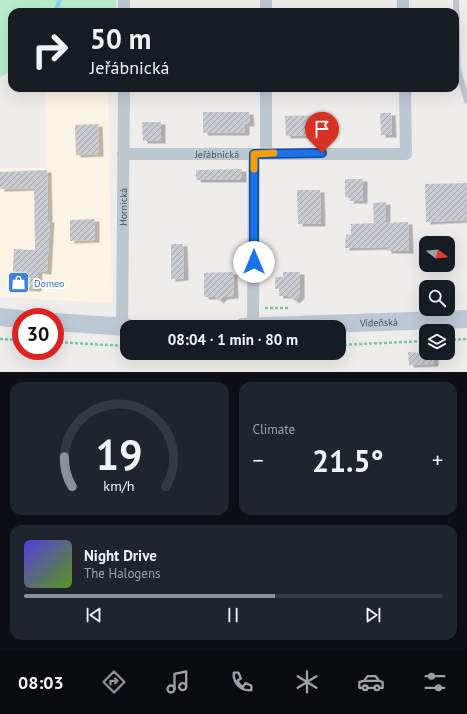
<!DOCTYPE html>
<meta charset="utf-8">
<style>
:root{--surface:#171b24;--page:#20242c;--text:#f1f3f6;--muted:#9ea1a6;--line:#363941;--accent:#8c9099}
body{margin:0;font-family:"PT Sans",sans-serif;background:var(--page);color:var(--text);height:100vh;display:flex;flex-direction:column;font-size:15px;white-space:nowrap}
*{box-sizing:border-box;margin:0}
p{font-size:13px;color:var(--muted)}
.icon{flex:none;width:22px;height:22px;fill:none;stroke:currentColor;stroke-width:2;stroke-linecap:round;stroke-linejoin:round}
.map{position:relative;height:372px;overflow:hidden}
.sheet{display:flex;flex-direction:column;gap:10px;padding:10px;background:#0d0f14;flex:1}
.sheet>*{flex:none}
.top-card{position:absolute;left:8px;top:8px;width:451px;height:84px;border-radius:12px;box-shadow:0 4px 16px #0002;background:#171b24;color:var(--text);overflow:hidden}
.needle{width:26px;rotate:106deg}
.controls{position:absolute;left:419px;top:236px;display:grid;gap:8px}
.controls a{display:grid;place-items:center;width:36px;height:36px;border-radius:8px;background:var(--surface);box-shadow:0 4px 16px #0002;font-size:20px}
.speed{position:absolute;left:12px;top:308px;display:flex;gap:8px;font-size:20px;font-weight:700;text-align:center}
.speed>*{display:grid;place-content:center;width:52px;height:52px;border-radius:50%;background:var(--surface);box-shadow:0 4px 16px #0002;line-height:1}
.speed .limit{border:6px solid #d22;background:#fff;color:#111}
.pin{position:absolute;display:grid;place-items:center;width:34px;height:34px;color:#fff;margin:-41px -17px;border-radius:50% 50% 50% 0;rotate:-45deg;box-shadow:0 0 4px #0007}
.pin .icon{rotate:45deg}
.me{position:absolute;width:44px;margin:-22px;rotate:0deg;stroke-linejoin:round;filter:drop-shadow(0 0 3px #0008)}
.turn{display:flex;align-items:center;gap:14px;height:84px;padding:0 16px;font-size:18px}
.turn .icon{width:52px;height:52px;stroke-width:2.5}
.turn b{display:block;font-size:28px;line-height:34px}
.big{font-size:30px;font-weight:800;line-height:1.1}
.sheet .tile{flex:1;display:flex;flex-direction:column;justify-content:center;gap:6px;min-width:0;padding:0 14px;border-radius:12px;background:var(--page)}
.sheet .dial{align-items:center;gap:0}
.dial svg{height:104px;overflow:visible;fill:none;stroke:var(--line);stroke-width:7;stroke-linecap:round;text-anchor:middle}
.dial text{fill:var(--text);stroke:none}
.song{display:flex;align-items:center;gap:12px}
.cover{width:48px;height:48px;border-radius:6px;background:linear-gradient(135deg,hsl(250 70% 55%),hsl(90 70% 35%))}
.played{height:4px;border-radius:2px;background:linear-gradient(90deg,var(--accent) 60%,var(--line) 60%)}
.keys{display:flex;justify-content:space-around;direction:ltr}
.heat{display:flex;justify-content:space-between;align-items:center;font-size:22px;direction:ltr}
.sheet .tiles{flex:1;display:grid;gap:10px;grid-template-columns:1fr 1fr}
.tile:last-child{grid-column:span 2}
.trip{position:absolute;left:120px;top:320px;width:226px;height:40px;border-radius:12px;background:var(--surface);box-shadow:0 4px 16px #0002;font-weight:800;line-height:40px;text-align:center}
.tabs{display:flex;height:64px;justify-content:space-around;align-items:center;background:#090b0e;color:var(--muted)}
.tabs .icon{width:28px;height:28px}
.tabs .current{color:var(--accent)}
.tabs b{font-size:18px;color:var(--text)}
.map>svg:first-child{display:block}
</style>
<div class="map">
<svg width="467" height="372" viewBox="0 0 467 372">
<defs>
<pattern id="building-hatch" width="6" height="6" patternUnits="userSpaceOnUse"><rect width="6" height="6" fill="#c9cbd1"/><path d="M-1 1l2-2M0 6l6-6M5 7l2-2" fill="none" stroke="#a5a7ad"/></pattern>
<filter id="shadow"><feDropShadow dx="4.5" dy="2.5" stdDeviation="0" flood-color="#0004"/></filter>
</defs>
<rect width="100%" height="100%" fill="#efecec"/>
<path fill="#fbf4e4" d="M45,88H108L112,303L0,297V168H45Z"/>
<path fill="#b9eecd" d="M0,0H116V12H12V70L0,78Z"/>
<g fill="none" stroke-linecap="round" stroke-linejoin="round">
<path stroke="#87d6ea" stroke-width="4" d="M55,12L60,0"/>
</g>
<g fill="url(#building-hatch)" filter="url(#shadow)">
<path d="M203,112H249L250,124H245V133H203Z"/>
<path d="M380,113H391L392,135H381Z"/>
<path d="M327,115L328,135L286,136L285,116Z"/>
<path d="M142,122H161V141H143Z"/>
<path d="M98,124L99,154L76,155L75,125Z"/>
<path d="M242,169V180H196V170Z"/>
<path d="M47,170L48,220H50L47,272L38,271L37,289L12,288L14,249L35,250L34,188L0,189V172Z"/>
<path d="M345,179H363V201H349L350,198L345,197Z"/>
<path d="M467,183V220L426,222L425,184Z"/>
<path d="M297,190H320L321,224H298Z"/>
<path d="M386,202V223L408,222L409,251H387V247L345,248L346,235L351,234V224L374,223L373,203Z"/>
<path d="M95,219V240L70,241V220Z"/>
<path d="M171,244H183L184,278L171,279Z"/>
<path d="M233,272L234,296L223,297L219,301L215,297H204V273Z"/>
<path d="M283,272H300V296L295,301L288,296H279V289H275V277H283Z"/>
<path d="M408,352L434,354V364L409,365Z"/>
</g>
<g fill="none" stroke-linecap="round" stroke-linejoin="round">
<g stroke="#72cb9f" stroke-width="2.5" stroke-dasharray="3 2" stroke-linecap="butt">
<path d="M265,308H290"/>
<path d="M0,339L21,340"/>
<path d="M448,340L467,339"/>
<path d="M55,342L127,346"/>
<path d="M339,345L426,341"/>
</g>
<path stroke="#bdc7cf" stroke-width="6" d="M456,0L458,70L467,101"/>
<g stroke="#bdc7cf" stroke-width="12">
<path d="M124,0V12"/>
<path d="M266,0V12"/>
<path d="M403,0V12"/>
<path d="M266,88V153"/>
<path id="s1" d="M123,154H406L405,88"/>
<path id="s2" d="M122,327L124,88"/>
<path d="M253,327L254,154"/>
</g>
<g stroke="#bcc8d3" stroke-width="18">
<path d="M0,317L21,319"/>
<path d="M55,322L127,327"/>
<path id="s3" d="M243,327L467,319"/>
</g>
</g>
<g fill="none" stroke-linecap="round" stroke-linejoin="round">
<defs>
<path id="route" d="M254,262V154L322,153"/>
</defs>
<use href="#route" stroke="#114b97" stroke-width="10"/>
<use href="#route" stroke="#1a73e8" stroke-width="7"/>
<path stroke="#f59e0b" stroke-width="7" d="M254,169V154L274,153"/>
</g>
<defs>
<symbol id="shop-square" viewBox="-11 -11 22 22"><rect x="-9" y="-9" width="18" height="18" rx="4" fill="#3f7fe0" stroke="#fff"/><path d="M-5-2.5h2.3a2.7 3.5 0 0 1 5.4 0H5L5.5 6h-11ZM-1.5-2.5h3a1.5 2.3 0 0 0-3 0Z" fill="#fff"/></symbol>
</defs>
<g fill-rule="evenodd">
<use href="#shop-square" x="6" y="270" width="25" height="25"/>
</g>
<g text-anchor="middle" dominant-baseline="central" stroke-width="4" stroke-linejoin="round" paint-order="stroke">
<g font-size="10" fill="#455059" stroke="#fff">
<text stroke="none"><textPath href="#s1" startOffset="94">Jeřábnická</textPath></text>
<text stroke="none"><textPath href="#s2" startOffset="120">Hornická</textPath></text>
<text stroke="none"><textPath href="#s3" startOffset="136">Vídeňská</textPath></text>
</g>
<g font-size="10" fill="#366cbe" stroke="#fff" text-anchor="start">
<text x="34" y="283">Domeo</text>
</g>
</g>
</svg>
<div class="controls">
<a><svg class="needle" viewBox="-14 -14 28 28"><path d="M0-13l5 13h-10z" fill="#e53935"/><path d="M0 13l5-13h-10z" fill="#9ea1a6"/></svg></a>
<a><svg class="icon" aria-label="search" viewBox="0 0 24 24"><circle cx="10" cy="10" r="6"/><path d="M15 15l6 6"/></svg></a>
<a><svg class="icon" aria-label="layers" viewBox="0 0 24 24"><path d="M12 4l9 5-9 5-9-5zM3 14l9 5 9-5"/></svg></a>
</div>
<div class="speed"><div class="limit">30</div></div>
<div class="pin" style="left:322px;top:153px;background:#d93025"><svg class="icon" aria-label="arrive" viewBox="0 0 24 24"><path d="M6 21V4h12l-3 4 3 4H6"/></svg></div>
<svg class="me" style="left:254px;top:262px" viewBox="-20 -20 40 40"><circle r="19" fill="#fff"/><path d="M0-13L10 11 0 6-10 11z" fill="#1a73e8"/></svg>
<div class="trip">08:04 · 1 min · 80 m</div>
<div class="top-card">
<div class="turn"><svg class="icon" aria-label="right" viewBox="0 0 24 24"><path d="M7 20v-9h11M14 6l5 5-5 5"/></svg><div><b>50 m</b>Jeřábnická</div></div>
</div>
</div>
<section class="sheet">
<div class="tiles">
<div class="tile dial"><svg viewBox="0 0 100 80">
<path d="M14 69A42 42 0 1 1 86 69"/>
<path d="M14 69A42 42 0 0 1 8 46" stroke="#8c9099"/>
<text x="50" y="56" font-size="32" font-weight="700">19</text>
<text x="50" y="72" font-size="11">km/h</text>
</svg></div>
<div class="tile"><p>Climate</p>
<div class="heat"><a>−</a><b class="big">21.5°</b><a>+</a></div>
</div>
<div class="tile">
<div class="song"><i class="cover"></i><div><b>Night Drive</b><p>The Halogens</p></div></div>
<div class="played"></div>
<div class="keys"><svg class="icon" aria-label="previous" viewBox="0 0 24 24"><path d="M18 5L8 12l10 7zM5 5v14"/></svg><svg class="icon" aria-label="pause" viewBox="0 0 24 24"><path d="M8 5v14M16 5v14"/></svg><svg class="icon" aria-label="next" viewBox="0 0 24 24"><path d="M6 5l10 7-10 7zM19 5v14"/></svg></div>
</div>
</div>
</section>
<nav class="tabs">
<b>08:03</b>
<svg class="icon current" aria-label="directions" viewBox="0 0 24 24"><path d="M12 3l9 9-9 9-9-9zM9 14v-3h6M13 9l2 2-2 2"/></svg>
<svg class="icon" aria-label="music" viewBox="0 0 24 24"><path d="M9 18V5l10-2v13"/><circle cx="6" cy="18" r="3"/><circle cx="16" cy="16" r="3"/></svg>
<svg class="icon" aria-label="phone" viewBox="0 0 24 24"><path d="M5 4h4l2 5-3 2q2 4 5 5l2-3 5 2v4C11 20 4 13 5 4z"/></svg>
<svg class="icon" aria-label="climate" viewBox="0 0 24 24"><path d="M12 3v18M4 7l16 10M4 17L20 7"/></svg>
<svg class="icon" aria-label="car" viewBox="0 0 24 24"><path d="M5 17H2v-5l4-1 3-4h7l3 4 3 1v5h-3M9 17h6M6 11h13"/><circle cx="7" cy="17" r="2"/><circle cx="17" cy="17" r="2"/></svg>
<svg class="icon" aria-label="filters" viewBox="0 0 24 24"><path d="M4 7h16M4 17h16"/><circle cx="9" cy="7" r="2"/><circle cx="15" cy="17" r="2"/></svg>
</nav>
